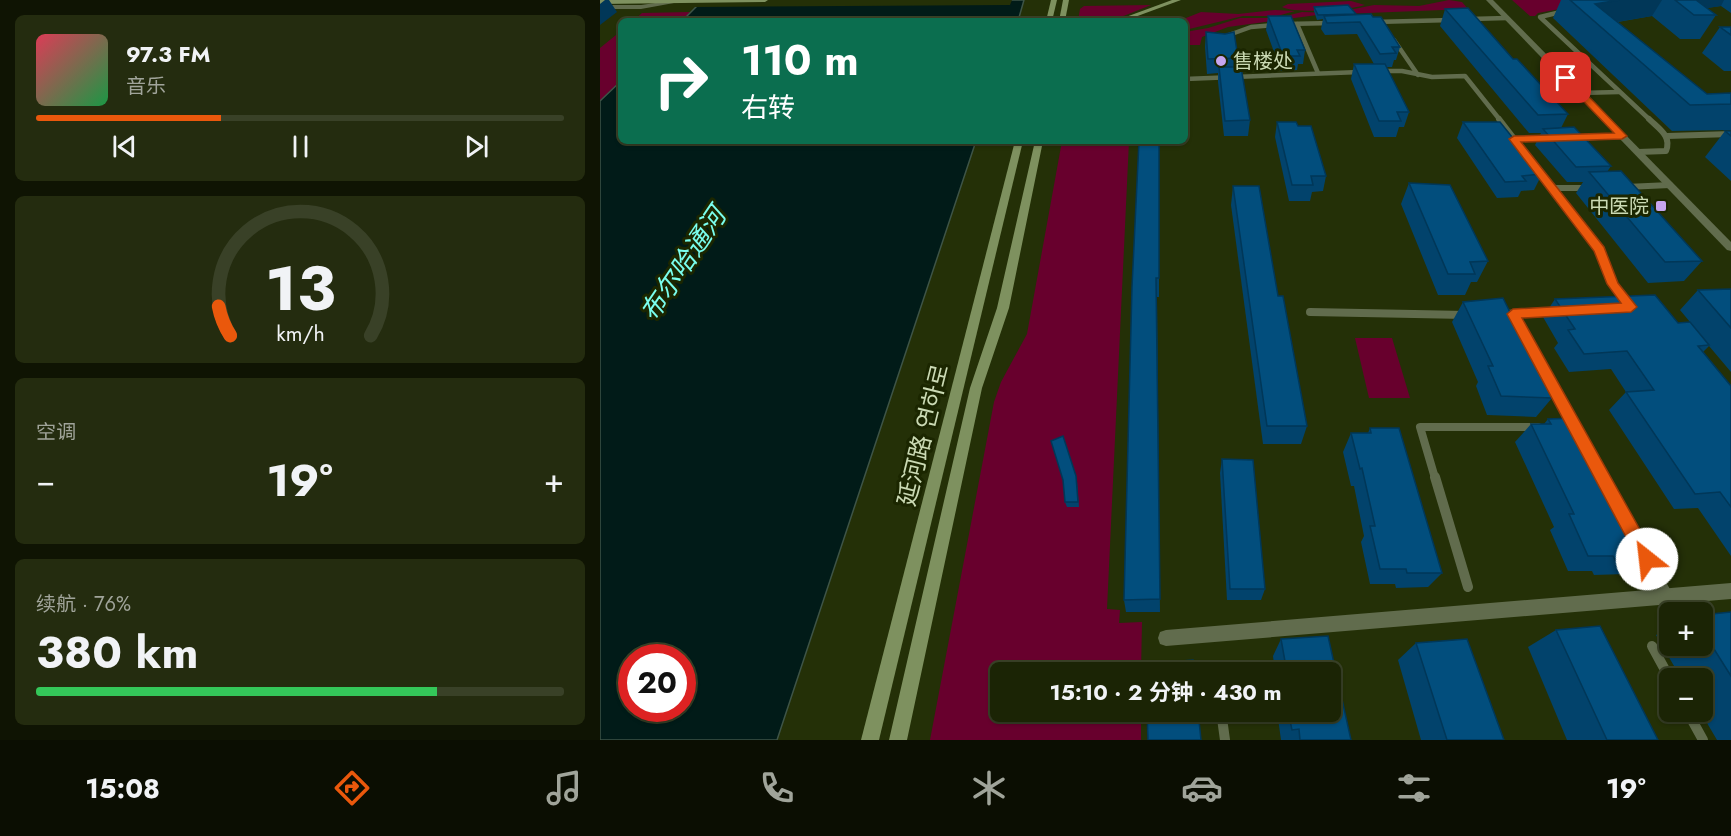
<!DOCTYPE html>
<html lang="zh">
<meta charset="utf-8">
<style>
:root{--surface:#1b2405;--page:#242c0f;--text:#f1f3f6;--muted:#a0a49a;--line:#394127;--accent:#ea580c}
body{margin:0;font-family:Jost,"Noto Sans SC","Noto Sans KR",sans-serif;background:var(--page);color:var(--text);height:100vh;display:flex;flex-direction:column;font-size:22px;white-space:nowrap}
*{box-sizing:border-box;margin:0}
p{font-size:20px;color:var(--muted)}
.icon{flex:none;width:33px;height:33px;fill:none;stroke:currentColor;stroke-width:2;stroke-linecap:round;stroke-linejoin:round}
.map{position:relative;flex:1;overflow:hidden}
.sheet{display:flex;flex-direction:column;gap:15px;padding:15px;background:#0f1403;width:600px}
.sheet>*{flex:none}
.hud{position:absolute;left:18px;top:18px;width:570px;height:126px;border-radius:9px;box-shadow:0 2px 4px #0004,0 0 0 2px var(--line);background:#0b6e4f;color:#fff;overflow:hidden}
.controls{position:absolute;left:1059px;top:602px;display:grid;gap:12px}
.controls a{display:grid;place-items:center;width:54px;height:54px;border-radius:9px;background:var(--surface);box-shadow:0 2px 4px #0004,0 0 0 2px var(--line);font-size:30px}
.speed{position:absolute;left:18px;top:644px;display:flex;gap:12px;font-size:30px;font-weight:700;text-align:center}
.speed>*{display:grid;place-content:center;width:78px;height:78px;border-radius:50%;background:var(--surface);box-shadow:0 2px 4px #0004,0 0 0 2px var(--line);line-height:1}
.speed .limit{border:9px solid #d22;background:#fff;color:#111}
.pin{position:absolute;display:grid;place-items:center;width:51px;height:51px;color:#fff;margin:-26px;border-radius:12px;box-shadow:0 3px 9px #0006}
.me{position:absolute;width:66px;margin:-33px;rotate:331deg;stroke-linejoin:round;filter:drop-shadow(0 0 4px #0008)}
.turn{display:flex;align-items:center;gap:21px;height:126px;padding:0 24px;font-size:27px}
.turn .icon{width:78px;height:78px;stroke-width:2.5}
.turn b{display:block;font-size:42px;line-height:51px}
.big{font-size:45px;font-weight:700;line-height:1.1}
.sheet .widget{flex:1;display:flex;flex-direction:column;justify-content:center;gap:9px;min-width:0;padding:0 21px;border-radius:9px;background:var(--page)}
.sheet .dial{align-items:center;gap:0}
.dial svg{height:156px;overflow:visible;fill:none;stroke:var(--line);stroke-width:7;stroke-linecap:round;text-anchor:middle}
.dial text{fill:var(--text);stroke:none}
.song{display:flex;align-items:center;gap:18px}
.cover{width:72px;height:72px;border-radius:9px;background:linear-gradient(135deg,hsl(350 70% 55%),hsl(140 70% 35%))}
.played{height:6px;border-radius:3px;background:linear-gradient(90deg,var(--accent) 35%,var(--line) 35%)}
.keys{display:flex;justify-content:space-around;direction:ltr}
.heat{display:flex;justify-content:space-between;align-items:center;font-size:33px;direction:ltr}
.charge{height:9px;border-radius:4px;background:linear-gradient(90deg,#34c759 76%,var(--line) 0)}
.trip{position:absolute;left:390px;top:662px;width:351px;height:60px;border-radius:9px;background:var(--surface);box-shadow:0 2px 4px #0004,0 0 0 2px var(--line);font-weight:700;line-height:60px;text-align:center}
.menu{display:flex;height:96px;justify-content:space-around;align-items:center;background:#0b0e02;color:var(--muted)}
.menu .icon{width:42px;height:42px}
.menu .selected{color:var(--accent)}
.menu b{font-size:27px;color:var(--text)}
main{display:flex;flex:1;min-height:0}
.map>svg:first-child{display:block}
</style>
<main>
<section class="sheet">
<div class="widget">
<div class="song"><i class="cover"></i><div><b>97.3 FM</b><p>音乐</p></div></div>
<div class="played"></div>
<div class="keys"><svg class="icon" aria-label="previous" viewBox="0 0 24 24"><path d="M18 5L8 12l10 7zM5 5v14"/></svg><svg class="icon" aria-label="pause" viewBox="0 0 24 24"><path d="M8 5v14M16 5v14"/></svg><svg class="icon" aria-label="next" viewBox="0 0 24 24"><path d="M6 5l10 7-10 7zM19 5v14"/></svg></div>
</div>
<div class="widget dial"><svg viewBox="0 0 100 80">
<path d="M14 69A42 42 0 1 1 86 69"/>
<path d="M14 69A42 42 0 0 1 8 54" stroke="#ea580c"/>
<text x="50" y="56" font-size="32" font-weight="700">13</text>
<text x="50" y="72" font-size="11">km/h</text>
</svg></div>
<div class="widget"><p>空调</p>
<div class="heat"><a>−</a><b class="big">19°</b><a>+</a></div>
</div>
<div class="widget"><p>续航 · 76%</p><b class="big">380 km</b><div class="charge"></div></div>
</section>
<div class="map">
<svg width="1131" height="740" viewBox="0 0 1131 740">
<rect width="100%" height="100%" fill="#243007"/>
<g fill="#68002d">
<path d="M849,0L862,2L868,9L717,15L628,27L602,37L600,45H585V32L608,28L640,18H678L702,12L734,13L774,5L819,6Z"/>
<path d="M912,0H1010L938,13L935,16H930Z"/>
<path d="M751,1L765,5C749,10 697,14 682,7L688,4Z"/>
<path d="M551,5L511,21H478L480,9L484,6Z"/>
<path d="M675,10L695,11L677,16H643L585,30V21H544L555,17L586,18L601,12L638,14Z"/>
<path d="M90,12L82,21H33L42,13Z"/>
<path d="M21,31V81L0,101V48Z"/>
<path d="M462,141H529L507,609L520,610L519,623L542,622L541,672H400V711H541V740H330L394,402L401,382L427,334Z"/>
<path d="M755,338H792L810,398H769Z"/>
</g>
<g fill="#011b18" stroke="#3e5447" stroke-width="1.5" fill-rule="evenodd">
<path d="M103,0H424L418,21H82Z"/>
<path d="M21,81V141H376L177,740H0V101ZM32,657H82V708H32Z"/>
</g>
<path fill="#243007" d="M99,0H412L410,5L92,7Z"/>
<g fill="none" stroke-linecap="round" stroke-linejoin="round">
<g stroke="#616c4d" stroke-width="4.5">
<path d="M965,11L940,17L1050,120"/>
<path d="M870,19L907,18"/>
<path d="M774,22L852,20"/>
<path d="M687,24L732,23"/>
<path d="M697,24L718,73"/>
<path d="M794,40L818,75"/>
<path d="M624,42L626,36L651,27L675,25"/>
<path d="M778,71H802L832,77L865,76L900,120"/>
<path d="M585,79L760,72"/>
<path d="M980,93L1019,92"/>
</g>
<g stroke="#616c4d" stroke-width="6">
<path d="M899,119L929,158"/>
<path d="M1067,136L1131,134"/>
<path d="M975,138L1022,136"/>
<path d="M914,139L945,138"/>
<path d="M1038,152L1066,151C1072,136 1059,129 1049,119"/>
<path d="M936,168L1000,250L1010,276"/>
<path d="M1026,187L1070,185"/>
<path d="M952,188H987"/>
</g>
<g stroke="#616c4d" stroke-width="8">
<path d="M1009,274L1013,284L1028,304"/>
<path d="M710,312L866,315"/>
<path d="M902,314L956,312"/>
<path d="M913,314L975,427"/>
<path d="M835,478L820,427H938"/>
</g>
<g stroke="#616c4d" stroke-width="10">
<path d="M835,477L868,587"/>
<path d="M1044,553L1068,596"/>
<path d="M1052,646L1070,679"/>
<path d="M621,711L625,740"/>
<path d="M1087,711L1103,740"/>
</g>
<g fill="#616c4d" fill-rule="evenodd">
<path d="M76,0L85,1L41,9H0V5H41Z"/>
<path d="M1131,583V599L566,646L560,644L558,638L560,632L566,630Z"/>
</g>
<path fill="#616c4d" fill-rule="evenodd" d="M886,0H893L1131,242V251L1127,250Z"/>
<g fill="#7e915f" fill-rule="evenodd">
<path d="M0,0H168L165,2L0,4Z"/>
<path d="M451,0H457L452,21H446Z"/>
<path d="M463,0H469L465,21H459Z"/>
<path d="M572,0H581L524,21H515Z"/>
<path d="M415,141H423L279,740H261Z"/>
<path d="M435,141H443L409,308L382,388L307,740H289L370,388L397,308Z"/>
</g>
</g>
<g fill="#02436c">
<path d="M961,0H1131V13L1121,6L1106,8L1116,15L1100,39H1080L1052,16L1018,22L1107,94L1131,93V130L1072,131L953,18Z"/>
<path d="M714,7L773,17L800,47L796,60H794L792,67H786L809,112L804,127H799L796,137H774L751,79L754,64H774L757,34L725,35L721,29L723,19L717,20L714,11Z"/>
<path d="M845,9L913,59L968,114L961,128L1011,166L1007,172L1102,261L1084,281L1048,283L976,193L983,182H967L935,145L941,133H929L840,26Z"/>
<path d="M668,16L705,50L703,64H698L697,70L681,71L666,30Z"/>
<path d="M1120,27H1131V71H1124L1102,53Z"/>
<path d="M606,32L638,58L637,67L650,120L648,136H624L618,82V73L607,74L605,47Z"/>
<path d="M677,122L698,126L726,176L723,191L712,192L710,201H689L675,137Z"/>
<path d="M863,122L942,174L934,190L921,191L918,197L897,198L857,138Z"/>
<path d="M1125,131H1131V181L1105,157Z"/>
<path d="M559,141V297H557L560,612H526L524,600Z"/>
<path d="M809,183L888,261L877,282H871L865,295H838L801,204Z"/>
<path d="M633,186L707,426L701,444H663L631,205Z"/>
<path d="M1131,289V372L1109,346L1103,352L1131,386V556L1098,508L1074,509L1009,410L1026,392L1011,369L969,372L954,348L958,343L943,317L955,299L1078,323L1090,322L1080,310L1098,290Z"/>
<path d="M863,302L952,398L936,417L887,415L876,386L878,382L852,322Z"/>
<path d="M948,419L1050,559L1026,574L994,575L992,571H968L950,530L954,527L915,442L931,424H944Z"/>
<path d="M770,428L842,573L828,587L796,588L795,584H770L761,542L764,536L754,486H751L743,452L751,433H768Z"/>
<path d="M622,459L665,589L661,600H627L620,473Z"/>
<path d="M477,481L479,507H467L465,502Z"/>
<path d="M1131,612V740H1117L1100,711H1102V678H1081L1056,635L1070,628V645H1102V615Z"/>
<path d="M956,630L1058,740H967L928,647Z"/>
<path d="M728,636L751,740H681L677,711H730V672H675L673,656L681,639Z"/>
<path d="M816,643L904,740H821L798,660Z"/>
</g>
<g fill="#013758">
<path d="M5,0H9L17,12L0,25V4Z"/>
<path d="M1019,0H1062L1052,16L998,25L995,4Z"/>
<path d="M1078,0H1124L1121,6L1089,11Z"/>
</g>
<g fill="#024e7d" stroke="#013758" stroke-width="1.5">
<path d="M970,0H1019L995,4L1107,94L1131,93V104L1090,105Z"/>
<path d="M1075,0H1096L1116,15H1094Z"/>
<path d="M748,5L756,14L718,15L714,7Z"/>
<path d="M868,8L913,59H917L968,114L938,115L845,9Z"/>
<path d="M771,14L773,17H781L800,47H792L796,53L780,54L760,22L727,23L724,16Z"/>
<path d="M668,16H691L705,50H697L700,56H683Z"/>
<path d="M1120,27H1131V35Z"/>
<path d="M606,32L625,34L634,32L638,58L608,59Z"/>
<path d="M754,64H785L809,112H797L801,121H779Z"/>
<path d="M619,67H641L650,120L625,121Z"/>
<path d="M677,122H696L698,126H711L726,176H711L713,185H692Z"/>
<path d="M863,122H900L942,174L922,176L926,181L905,182Z"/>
<path d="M974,127L1011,166L976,167L943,129Z"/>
<path d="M1125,131H1131V136Z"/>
<path d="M539,141H559V278H556L560,599L524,600L532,287Z"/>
<path d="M1021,171L1102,261L1065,262L989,172Z"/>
<path d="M809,183L850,185L888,261L870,262L875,274H848Z"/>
<path d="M633,186H659L678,296H683L707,426H667Z"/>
<path d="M1131,289V328L1098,290Z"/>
<path d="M1055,295L1078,323L1090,322L1109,345L1098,346L1131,386V507L1120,492L1095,494L1026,392L1054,390L1027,351L984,354L968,330L975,329L955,299Z"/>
<path d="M903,298L952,398L901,396L888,366H893L863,302Z"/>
<path d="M977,418L1050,559L1015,560L1013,556H988L969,514H974L931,424H951L948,419Z"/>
<path d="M770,428H799L842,573H807L806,569H780L770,526H775L762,468L760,469L751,433H771Z"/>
<path d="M463,436L476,476L478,502H465L463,480L451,441Z"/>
<path d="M622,459L653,460L665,589H630Z"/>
<path d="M1131,612V676L1102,630V615Z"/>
<path d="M1000,626L1058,740H1007L956,630Z"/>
<path d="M728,636L751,740H700L699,729L692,730L688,711H730V672H682L681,668L686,667L681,639Z"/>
<path d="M867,639L904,740H847L816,643Z"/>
<path d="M593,660L594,672H545V664Z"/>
<path d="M547,711H598L601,740H548Z"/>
</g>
<path fill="#ea580c" stroke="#983908" stroke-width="1.5" d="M963,76H969L1027,136L1022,139L921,142L1004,247L1018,283L1037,307L1031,312L922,318L1053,553L1056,559L1053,565L1047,567L1041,565L907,314L913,309L1021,303L1007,284L994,251L909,139L914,136L1014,133L963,80Z"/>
<g fill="#c7a6ef" stroke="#1b2600" stroke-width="2">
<circle cx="621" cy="61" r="6"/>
<rect x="1055" y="200" width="12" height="12" rx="3"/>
</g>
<g text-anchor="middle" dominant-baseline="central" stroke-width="6" stroke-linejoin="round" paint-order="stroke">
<g font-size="20" fill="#cbdab4" stroke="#1b2600" text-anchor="start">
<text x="633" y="61">售楼处</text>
<text x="1049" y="206" text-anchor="end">中医院</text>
</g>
<g font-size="24" fill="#cbdab4" stroke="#1b2600">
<text transform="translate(323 435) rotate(-76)">延河路 연하로</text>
</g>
<g font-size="26" font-style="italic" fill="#7afeee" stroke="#1b2600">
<text transform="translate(83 264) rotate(-56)">布尔哈通河</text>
</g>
</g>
</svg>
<div class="controls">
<a>+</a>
<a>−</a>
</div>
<div class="speed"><div class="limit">20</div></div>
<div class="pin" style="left:966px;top:78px;background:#d93025"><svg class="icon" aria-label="arrive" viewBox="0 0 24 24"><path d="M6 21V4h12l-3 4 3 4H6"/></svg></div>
<svg class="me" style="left:1047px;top:559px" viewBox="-20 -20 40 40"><circle r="19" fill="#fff"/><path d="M0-13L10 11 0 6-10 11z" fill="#ea580c"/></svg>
<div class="trip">15:10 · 2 分钟 · 430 m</div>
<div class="hud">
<div class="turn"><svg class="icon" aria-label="right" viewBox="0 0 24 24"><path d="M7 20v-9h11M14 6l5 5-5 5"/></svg><div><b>110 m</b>右转</div></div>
</div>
</div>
</main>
<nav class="menu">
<b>15:08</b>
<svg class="icon selected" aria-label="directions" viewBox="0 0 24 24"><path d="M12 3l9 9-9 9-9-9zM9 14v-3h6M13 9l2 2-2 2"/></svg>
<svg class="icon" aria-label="music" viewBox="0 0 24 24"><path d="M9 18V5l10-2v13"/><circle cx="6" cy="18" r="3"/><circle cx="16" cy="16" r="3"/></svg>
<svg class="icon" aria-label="phone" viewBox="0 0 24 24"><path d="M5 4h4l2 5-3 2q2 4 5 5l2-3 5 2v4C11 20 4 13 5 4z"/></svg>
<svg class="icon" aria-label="climate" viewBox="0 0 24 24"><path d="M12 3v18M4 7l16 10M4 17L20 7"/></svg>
<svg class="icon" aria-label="car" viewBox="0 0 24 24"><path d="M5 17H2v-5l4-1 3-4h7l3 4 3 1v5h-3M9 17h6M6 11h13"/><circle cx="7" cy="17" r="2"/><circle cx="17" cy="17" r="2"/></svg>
<svg class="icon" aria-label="filters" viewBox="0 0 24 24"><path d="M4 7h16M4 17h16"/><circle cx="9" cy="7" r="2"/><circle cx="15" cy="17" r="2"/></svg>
<b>19°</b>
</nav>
